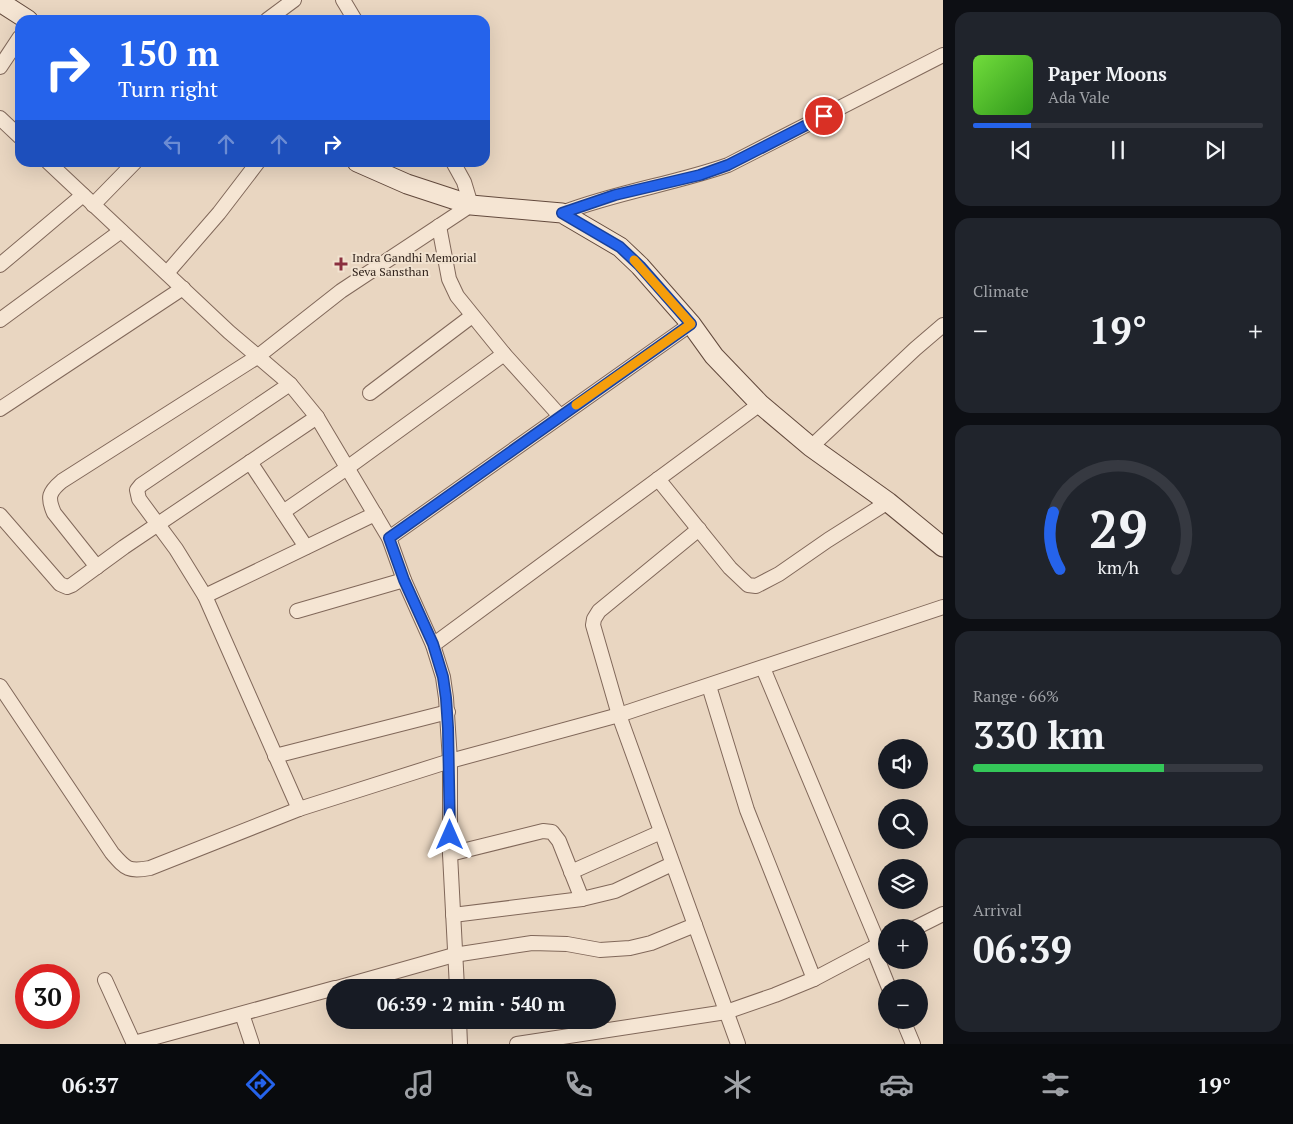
<!DOCTYPE html>
<meta charset="utf-8">
<style>
:root{--surface:#171b24;--page:#20242c;--text:#f1f3f6;--muted:#9ea1a6;--line:#363941;--accent:#2563eb}
body{margin:0;font-family:"PT Serif",serif;background:var(--page);color:var(--text);height:100vh;display:flex;flex-direction:column;font-size:19px;white-space:nowrap}
*{box-sizing:border-box;margin:0}
p{font-size:16px;color:var(--muted)}
.icon{flex:none;width:28px;height:28px;fill:none;stroke:currentColor;stroke-width:2;stroke-linecap:round;stroke-linejoin:round}
.map{position:relative;flex:1;overflow:hidden}
.drawer{display:flex;flex-direction:column;gap:12px;padding:12px;background:#0d0f14;width:350px}
.drawer>*{flex:none}
.hud{position:absolute;left:15px;top:15px;width:475px;height:152px;border-radius:15px;box-shadow:0 5px 20px #0002;background:#2563eb;color:#fff;overflow:hidden}
.fabs{position:absolute;left:878px;top:739px;display:grid;gap:10px}
.fabs a{display:grid;place-items:center;width:50px;height:50px;border-radius:50%;background:var(--surface);box-shadow:0 5px 20px #0002;font-size:25px}
.speed{position:absolute;left:15px;top:964px;display:flex;gap:10px;font-size:25px;font-weight:700;text-align:center}
.speed>*{display:grid;place-content:center;width:65px;height:65px;border-radius:50%;background:var(--surface);box-shadow:0 5px 20px #0002;line-height:1}
.speed .limit{border:8px solid #d22;background:#fff;color:#111}
.pin{position:absolute;display:grid;place-items:center;width:42px;height:42px;color:#fff;margin:-21px;border:2px solid #fff;border-radius:50%;box-shadow:0 1px 5px #0007}
.me{position:absolute;width:55px;margin:-28px;rotate:0deg;stroke-linejoin:round;filter:drop-shadow(0 0 4px #0008)}
.turn{display:flex;align-items:center;gap:18px;height:105px;padding:0 20px;font-size:22px}
.turn .icon{width:65px;height:65px;stroke-width:2.5}
.turn b{display:block;font-size:35px;line-height:42px}
.lanes{display:flex;align-items:center;height:48px;padding:0 20px;background:#0003;justify-content:center;gap:25px;direction:ltr}
.lanes .off{opacity:.35}
.big{font-size:38px;font-weight:600;line-height:1.1}
.drawer .tile{flex:1;display:flex;flex-direction:column;justify-content:center;gap:8px;min-width:0;padding:0 18px;border-radius:15px;background:var(--page)}
.drawer .dial{align-items:center;gap:0}
.dial svg{height:130px;overflow:visible;fill:none;stroke:var(--line);stroke-width:7;stroke-linecap:round;text-anchor:middle}
.dial text{fill:var(--text);stroke:none}
.song{display:flex;align-items:center;gap:15px}
.cover{width:60px;height:60px;border-radius:8px;background:linear-gradient(135deg,hsl(100 70% 55%),hsl(110 70% 35%))}
.played{height:5px;border-radius:2px;background:linear-gradient(90deg,var(--accent) 20%,var(--line) 20%)}
.keys{display:flex;justify-content:space-around;direction:ltr}
.heat{display:flex;justify-content:space-between;align-items:center;font-size:28px;direction:ltr}
.charge{height:8px;border-radius:4px;background:linear-gradient(90deg,#34c759 66%,var(--line) 0)}
.trip{position:absolute;left:326px;top:979px;width:290px;height:50px;border-radius:25px;background:var(--surface);box-shadow:0 5px 20px #0002;font-weight:600;line-height:50px;text-align:center}
.tabs{display:flex;height:80px;justify-content:space-around;align-items:center;background:#090b0e;color:var(--muted)}
.tabs .icon{width:35px;height:35px}
.tabs .active{color:var(--accent)}
.tabs b{font-size:22px;color:var(--text)}
main{display:flex;flex:1;min-height:0}
.map>svg:first-child{display:block}
</style>
<main>
<div class="map">
<svg width="943" height="1044" viewBox="0 0 943 1044">
<rect width="100%" height="100%" fill="#e9d6c1"/>
<g fill="none" stroke-linecap="round" stroke-linejoin="round">
<defs>
<g id="street">
<path d="M343,0L355,20"/>
<path d="M267,20L294,0"/>
<path d="M0,67L20,37"/>
<path d="M0,118L20,137"/>
<path d="M48,162L229,332L290,384L317,417L389,538L404,580L433,645L443,677L446,698L450,761V854L457,988"/>
<path d="M93,205L135,162"/>
<path d="M562,213C616,192 674,184 728,165L943,55"/>
<path d="M439,226L449,279L457,296L504,354L560,416"/>
<path d="M0,265L83,195"/>
<path d="M167,273L219,213L258,162"/>
<path d="M0,320L121,231"/>
<path d="M290,384L141,485L137,490L139,499L176,549L205,596L299,809"/>
<path d="M370,393L472,316"/>
<path d="M0,409L183,288"/>
<path d="M811,447L915,349L943,325"/>
<path d="M250,462L306,547"/>
<path d="M658,479L730,568L748,585L756,586L779,574L828,540L888,502"/>
<path d="M283,512L347,468L504,354"/>
<path d="M0,515L60,584L67,587L72,585L124,547L317,417"/>
<path d="M699,529L599,611L594,619L593,625L619,715L738,1044"/>
<path d="M389,538L691,324"/>
<path d="M97,567L54,513C47,497 49,492 62,481L257,357L341,291L471,205L464,182L453,162"/>
<path d="M205,596L375,514"/>
<path d="M297,611L404,580"/>
<path d="M433,645L760,404"/>
<path d="M763,668L879,945"/>
<path d="M0,686L112,853C126,869 128,872 150,868L299,809L450,761L619,715L943,607"/>
<path d="M709,686L747,810L814,979"/>
<path d="M275,756L448,712"/>
<path d="M450,854L543,831L552,832L559,841L582,899"/>
<path d="M571,872L661,832"/>
<path d="M453,915L582,899L615,891L672,864"/>
<path d="M915,928L943,914"/>
<path d="M873,948L889,988"/>
<path d="M105,980L134,1044"/>
<path d="M337,988L454,955L532,943L567,944L600,950L630,948L651,943L695,925"/>
<path d="M242,1014L252,1044"/>
<path d="M459,1020L460,1044"/>
<path d="M903,1020L913,1044"/>
<path d="M134,1043L335,988"/>
<path d="M517,1044L726,1012L775,995L814,979L886,941"/>
</g>
<g id="secondary">
<path d="M0,2L28,20"/>
<path d="M357,162L407,184L471,205L562,213L620,247L640,266L691,324L714,356L760,404L811,447L888,502L943,547"/>
</g>
</defs>
<use href="#street" stroke="#81685a" stroke-width="16"/>
<use href="#secondary" stroke="#634a3d" stroke-width="21"/>
<use href="#street" stroke="#f5e5d3" stroke-width="14"/>
<use href="#secondary" stroke="#f5e5d3" stroke-width="19"/>
</g>
<g fill="none" stroke-linecap="round" stroke-linejoin="round">
<defs>
<path id="route" d="M450,835L448,728L446,698L443,677L433,644L404,580L389,538L691,324L640,266L620,247L562,213L615,195L700,175L728,165L824,116"/>
</defs>
<use href="#route" stroke="#184099" stroke-width="12"/>
<use href="#route" stroke="#2563eb" stroke-width="9"/>
<path stroke="#f59e0b" stroke-width="9" d="M576,405L691,324L634,260"/>
</g>
<path fill="#8a303f" stroke="#f1e2cf" stroke-width="2" d="M338.5 256.5h5v5h5v5h-5v5h-5v-5h-5v-5h5z"/>
<g text-anchor="middle" dominant-baseline="central" stroke-width="4" stroke-linejoin="round" paint-order="stroke">
<g font-size="12" fill="#32241d" stroke="#f1e2cf" text-anchor="start">
<text x="352" y="257">Indra Gandhi Memorial<tspan x="352" dy="14">Seva Sansthan</tspan></text>
</g>
</g>
</svg>
<div class="fabs">
<a><svg class="icon" aria-label="sound" viewBox="0 0 24 24"><path d="M4 9h4l5-4v14l-5-4H4zM17 9q2 3 0 6"/></svg></a>
<a><svg class="icon" aria-label="search" viewBox="0 0 24 24"><circle cx="10" cy="10" r="6"/><path d="M15 15l6 6"/></svg></a>
<a><svg class="icon" aria-label="layers" viewBox="0 0 24 24"><path d="M12 4l9 5-9 5-9-5zM3 14l9 5 9-5"/></svg></a>
<a>+</a>
<a>−</a>
</div>
<div class="speed"><div class="limit">30</div></div>
<div class="pin" style="left:824px;top:116px;background:#d93025"><svg class="icon" aria-label="arrive" viewBox="0 0 24 24"><path d="M6 21V4h12l-3 4 3 4H6"/></svg></div>
<svg class="me" style="left:450px;top:835px" viewBox="-20 -20 40 40"><path d="M0-17L14 15 0 8-14 15z" fill="#2563eb" stroke="#fff" stroke-width="4"/></svg>
<div class="trip">06:39 · 2 min · 540 m</div>
<div class="hud">
<div class="turn"><svg class="icon" aria-label="right" viewBox="0 0 24 24"><path d="M7 20v-9h11M14 6l5 5-5 5"/></svg><div><b>150 m</b>Turn right</div></div>
<div class="lanes"><svg class="icon off" aria-label="left" viewBox="0 0 24 24"><path d="M17 20v-9H6M10 6l-5 5 5 5"/></svg><svg class="icon off" aria-label="ahead" viewBox="0 0 24 24"><path d="M12 20V5M6 11l6-6 6 6"/></svg><svg class="icon off" aria-label="ahead" viewBox="0 0 24 24"><path d="M12 20V5M6 11l6-6 6 6"/></svg><svg class="icon" aria-label="right" viewBox="0 0 24 24"><path d="M7 20v-9h11M14 6l5 5-5 5"/></svg></div>
</div>
</div>
<section class="drawer">
<div class="tile">
<div class="song"><i class="cover"></i><div><b>Paper Moons</b><p>Ada Vale</p></div></div>
<div class="played"></div>
<div class="keys"><svg class="icon" aria-label="previous" viewBox="0 0 24 24"><path d="M18 5L8 12l10 7zM5 5v14"/></svg><svg class="icon" aria-label="pause" viewBox="0 0 24 24"><path d="M8 5v14M16 5v14"/></svg><svg class="icon" aria-label="next" viewBox="0 0 24 24"><path d="M6 5l10 7-10 7zM19 5v14"/></svg></div>
</div>
<div class="tile"><p>Climate</p>
<div class="heat"><a>−</a><b class="big">19°</b><a>+</a></div>
</div>
<div class="tile dial"><svg viewBox="0 0 100 80">
<path d="M14 69A42 42 0 1 1 86 69"/>
<path d="M14 69A42 42 0 0 1 10 34" stroke="#2563eb"/>
<text x="50" y="56" font-size="32" font-weight="700">29</text>
<text x="50" y="72" font-size="11">km/h</text>
</svg></div>
<div class="tile"><p>Range · 66%</p><b class="big">330 km</b><div class="charge"></div></div>
<div class="tile"><p>Arrival</p><b class="big">06:39</b></div>
</section>
</main>
<nav class="tabs">
<b>06:37</b>
<svg class="icon active" aria-label="directions" viewBox="0 0 24 24"><path d="M12 3l9 9-9 9-9-9zM9 14v-3h6M13 9l2 2-2 2"/></svg>
<svg class="icon" aria-label="music" viewBox="0 0 24 24"><path d="M9 18V5l10-2v13"/><circle cx="6" cy="18" r="3"/><circle cx="16" cy="16" r="3"/></svg>
<svg class="icon" aria-label="phone" viewBox="0 0 24 24"><path d="M5 4h4l2 5-3 2q2 4 5 5l2-3 5 2v4C11 20 4 13 5 4z"/></svg>
<svg class="icon" aria-label="climate" viewBox="0 0 24 24"><path d="M12 3v18M4 7l16 10M4 17L20 7"/></svg>
<svg class="icon" aria-label="car" viewBox="0 0 24 24"><path d="M5 17H2v-5l4-1 3-4h7l3 4 3 1v5h-3M9 17h6M6 11h13"/><circle cx="7" cy="17" r="2"/><circle cx="17" cy="17" r="2"/></svg>
<svg class="icon" aria-label="filters" viewBox="0 0 24 24"><path d="M4 7h16M4 17h16"/><circle cx="9" cy="7" r="2"/><circle cx="15" cy="17" r="2"/></svg>
<b>19°</b>
</nav>
